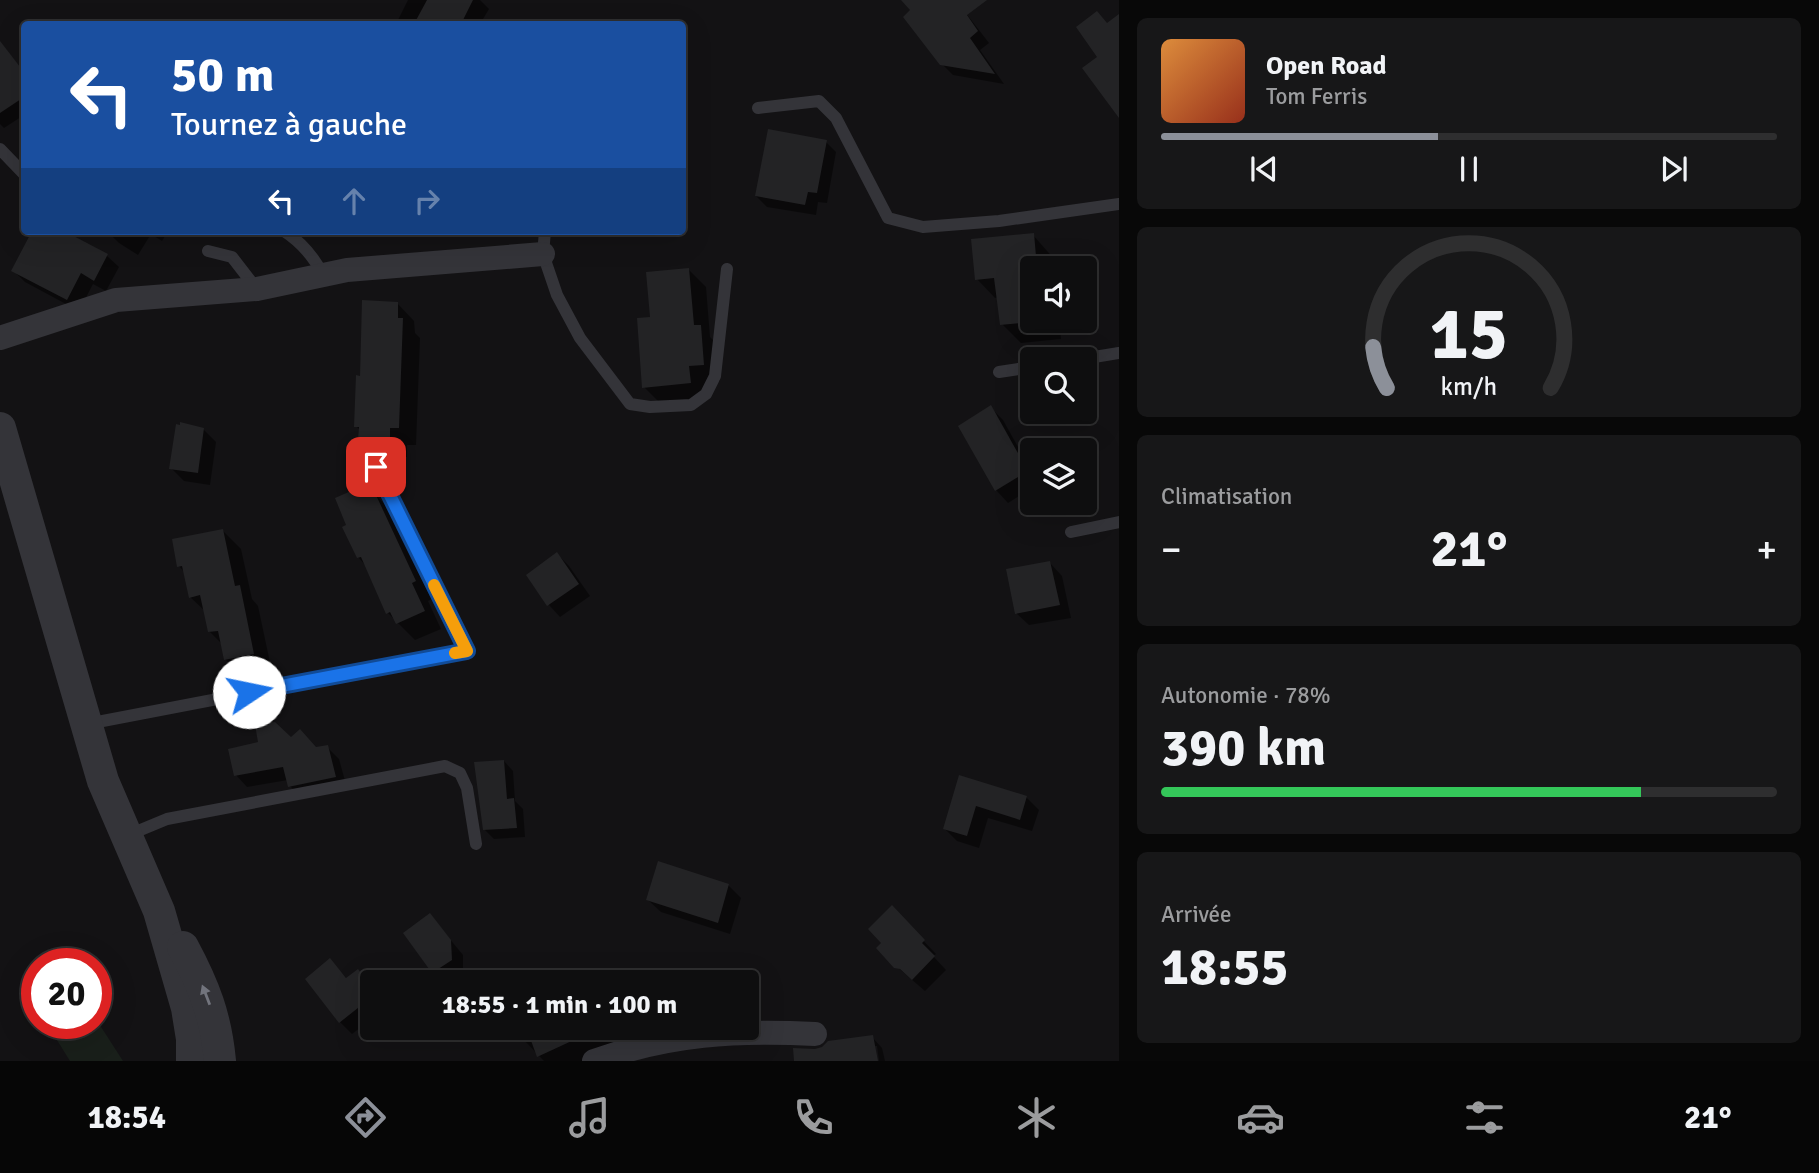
<!DOCTYPE html>
<html lang="fr">
<meta charset="utf-8">
<style>
:root{--surface:#0e0e0f;--page:#171718;--text:#f1f3f6;--muted:#9b9c9e;--line:#2e2e2f;--accent:#8c9099}
body{margin:0;font-family:Signika,sans-serif;background:var(--page);color:var(--text);height:100vh;display:flex;flex-direction:column;font-size:26px;white-space:nowrap}
*{box-sizing:border-box;margin:0}
p{font-size:23px;color:var(--muted)}
.icon{flex:none;width:38px;height:38px;fill:none;stroke:currentColor;stroke-width:2;stroke-linecap:round;stroke-linejoin:round}
.map{position:relative;flex:1;overflow:hidden}
.details{display:flex;flex-direction:column;gap:18px;padding:18px;background:#080808;width:700px}
.details>*{flex:none}
.hud{position:absolute;left:21px;top:21px;width:665px;height:214px;border-radius:7px;box-shadow:0 7px 28px #0002,0 0 0 2px var(--line);background:#1a4fa0;color:#fff;overflow:hidden}
.controls{position:absolute;left:1020px;top:256px;display:grid;gap:14px}
.controls a{display:grid;place-items:center;width:77px;height:77px;border-radius:7px;background:var(--surface);box-shadow:0 7px 28px #0002,0 0 0 2px var(--line);font-size:35px}
.speed{position:absolute;left:21px;top:948px;display:flex;gap:14px;font-size:35px;font-weight:700;text-align:center}
.speed>*{display:grid;place-content:center;width:91px;height:91px;border-radius:50%;background:var(--surface);box-shadow:0 7px 28px #0002,0 0 0 2px var(--line);line-height:1}
.speed .limit{border:10px solid #d22;background:#fff;color:#111}
.pin{position:absolute;display:grid;place-items:center;width:60px;height:60px;color:#fff;margin:-30px;border-radius:14px;box-shadow:0 4px 10px #0006}
.me{position:absolute;width:77px;margin:-38px;rotate:79deg;stroke-linejoin:round;filter:drop-shadow(0 0 5px #0008)}
.turn{display:flex;align-items:center;gap:24px;height:147px;padding:0 35px;font-size:32px}
.turn .icon{width:91px;height:91px;stroke-width:2.5}
.turn b{display:block;font-size:49px;line-height:60px}
.lanes{display:flex;align-items:center;height:66px;padding:0 35px;background:#0003;justify-content:center;gap:35px;direction:ltr}
.lanes .off{opacity:.35}
.big{font-size:52px;font-weight:700;line-height:1.1}
.details .card{flex:1;display:flex;flex-direction:column;justify-content:center;gap:10px;min-width:0;padding:0 24px;border-radius:10px;background:var(--page)}
.details .dial{align-items:center;gap:0}
.dial svg{height:182px;overflow:visible;fill:none;stroke:var(--line);stroke-width:7;stroke-linecap:round;text-anchor:middle}
.dial text{fill:var(--text);stroke:none}
.song{display:flex;align-items:center;gap:21px}
.cover{width:84px;height:84px;border-radius:10px;background:linear-gradient(135deg,hsl(30 70% 55%),hsl(10 70% 35%))}
.played{height:7px;border-radius:4px;background:linear-gradient(90deg,var(--accent) 45%,var(--line) 45%)}
.keys{display:flex;justify-content:space-around;direction:ltr}
.heat{display:flex;justify-content:space-between;align-items:center;font-size:38px;direction:ltr}
.charge{height:10px;border-radius:5px;background:linear-gradient(90deg,#34c759 78%,var(--line) 0)}
.trip{position:absolute;left:360px;top:970px;width:399px;height:70px;border-radius:7px;background:var(--surface);box-shadow:0 7px 28px #0002,0 0 0 2px var(--line);font-weight:700;line-height:70px;text-align:center}
.menu{display:flex;height:112px;justify-content:space-around;align-items:center;background:#060606;color:var(--muted)}
.menu .icon{width:49px;height:49px}
.menu .current{color:var(--accent)}
.menu b{font-size:32px;color:var(--text)}
main{display:flex;flex:1;min-height:0}
.map>svg:first-child{display:block}
</style>
<main>
<div class="map">
<svg width="1119" height="1061" viewBox="0 0 1119 1061">
<rect width="100%" height="100%" fill="#131214"/>
<path fill="#191f1a" d="M96,1019L123,1061H70L47,1024H96Z"/>
<g fill="#0007">
<path d="M408,0H480L489,9L480,24H396Z"/>
<path d="M912,0H944L965,12L989,43L980,50L1004,84L953,75L941,63L912,11Z"/>
<path d="M4,48L24,72V115L4,128L0,124V51Z"/>
<path d="M826,142L836,152L827,203L818,202L816,215L767,207L756,196Z"/>
<path d="M34,231H53L107,256L119,267L106,291L93,284L79,311L25,282L14,271Z"/>
<path d="M107,231H168L162,241L151,234L138,255L119,243Z"/>
<path d="M1033,235L1062,268H1032V320H1059L1061,339L1021,343L1002,324L998,297L995,298L977,279Z"/>
<path d="M689,270L706,287L710,337L717,344L720,381L705,383L707,400L661,404L644,387L652,319Z"/>
<path d="M397,303L414,321L415,333L420,338L416,445H407V457H378L360,440V430L356,426Z"/>
<path d="M990,407L1003,420L1032,472V488L1008,503L996,490Z"/>
<path d="M203,429L216,442L210,485L184,481L171,468Z"/>
<path d="M367,486L394,514L432,599L428,601L441,629L415,640L388,613L367,567L358,557L349,526Z"/>
<path d="M222,530L241,549L252,599L258,606L272,672L244,678L225,659L223,645L209,631L205,611L190,597L185,573L179,566Z"/>
<path d="M557,554L569,566L590,596L560,617L549,605Z"/>
<path d="M1050,563L1062,576L1071,618L1029,625L1016,613Z"/>
<path d="M291,739L317,749L327,747L339,759L347,788L302,798L290,786L288,780L247,787L236,775Z"/>
<path d="M504,761L513,771L515,801L523,809L525,837L494,839L484,829Z"/>
<path d="M960,777L1026,797L1039,810L1032,831L988,818L979,848L957,841L945,829Z"/>
<path d="M728,885L741,898L730,934L661,912L648,900Z"/>
<path d="M892,908L936,954L933,956L946,970L925,991L896,966L884,943Z"/>
<path d="M430,915L463,955V973L450,982H443L434,972L405,933Z"/>
<path d="M330,960L347,979L358,971L373,987V1018L352,1034L340,1022Z"/>
<path d="M519,1027H629L634,1038L586,1061H544L523,1039Z"/>
<path d="M872,1037L882,1048L885,1061H879L877,1046H873L876,1061H837Z"/>
</g>
<g fill="#232325">
<path d="M427,0H473L461,24H414Z"/>
<path d="M901,0H987L967,15L978,31L970,38L995,74L940,65L903,17L910,10Z"/>
<path d="M1097,11L1107,23L1119,14V118L1082,68L1097,57L1076,27Z"/>
<path d="M0,41L24,72V97L0,113Z"/>
<path d="M768,129L827,140L817,193L808,192L805,205L755,196Z"/>
<path d="M32,231H64L108,254L94,281L81,273L67,300L11,271Z"/>
<path d="M1034,233L1037,268H1032V322L1000,325L994,278L975,280L971,239Z"/>
<path d="M689,268L694,325H701L704,365L689,366L691,383L642,388L637,318L650,317L646,272Z"/>
<path d="M362,300L398,302V318H403L399,428H390V440H358L359,427H354L356,375L360,376Z"/>
<path d="M991,405L1028,471L995,491L958,426Z"/>
<path d="M180,422L204,428L198,473L169,469L176,424L180,425Z"/>
<path d="M367,484L372,496L376,495L416,581L412,583L425,611L396,624L390,612L386,614L361,557L357,558L342,527L346,525L335,498Z"/>
<path d="M223,529L235,586L240,585L254,654L224,660L218,631L208,632L200,595L189,598L182,566L177,567L172,539Z"/>
<path d="M557,552L579,584L547,606L526,575Z"/>
<path d="M1050,561L1060,605L1015,614L1006,569Z"/>
<path d="M275,722L291,737L300,729L316,747L328,745L336,777L288,787L283,767L234,776L228,749L258,742L255,725Z"/>
<path d="M504,760L507,799L514,798L517,828L483,830L474,762Z"/>
<path d="M959,775L1027,796L1020,820L976,806L967,836L943,829Z"/>
<path d="M658,861L729,884L718,923L646,900Z"/>
<path d="M892,905L925,940L922,943L935,956L912,980L900,969L894,968L876,948L881,943L868,929Z"/>
<path d="M430,913L451,940L452,960L432,973L403,933Z"/>
<path d="M330,958L346,978L358,969L373,989V996L339,1023L305,979Z"/>
<path d="M526,1027H602L537,1057Z"/>
<path d="M873,1035L878,1061H794L793,1048L815,1049L822,1047L828,1041Z"/>
</g>
<g fill="none" stroke-linecap="round" stroke-linejoin="round">
<g stroke="#343439" stroke-width="12">
<path d="M758,108L819,101L836,118L888,218L923,227L999,221L1119,204"/>
<path d="M0,149L24,174"/>
<path d="M284,231C301,242 314,257 323,275"/>
<path d="M545,231L543,254L557,295L580,338L630,404L650,407L691,405L706,394L715,376L727,269"/>
<path d="M208,251L232,257L256,288"/>
<path d="M1082,359L1119,353"/>
<path d="M999,372L1032,367"/>
<path d="M1071,532L1119,522"/>
<path d="M87,724L467,651L376,467"/>
<path d="M126,836L167,819L445,766L460,773L467,788L476,844"/>
</g>
<g stroke="#343439" stroke-width="24">
<path d="M0,338L116,300L257,289L347,270L543,254"/>
<path d="M594,1061C669,1034 736,1030 815,1034"/>
</g>
<g stroke="#343439" stroke-width="32">
<path d="M0,428L103,781L159,911L187,1008L192,1039V1061"/>
<path d="M183,947C204,986 216,1017 220,1061"/>
</g>
</g>
<defs><path id="oneway-solid" d="M-6-.8H1V-3.2L6.5 0L1 3.2V.8H-6Z" transform="scale(1.75)"/></defs>
<use fill="#72747d" href="#oneway-solid" transform="translate(206 995) rotate(-111)"/>
<g fill="none" stroke-linecap="round" stroke-linejoin="round">
<defs>
<path id="route" d="M249,692L467,651L376,467"/>
</defs>
<use href="#route" stroke="#114b97" stroke-width="18"/>
<use href="#route" stroke="#1a73e8" stroke-width="12"/>
<path stroke="#f59e0b" stroke-width="12" d="M434,585L467,651L455,653"/>
</g>
</svg>
<div class="controls">
<a><svg class="icon" aria-label="sound" viewBox="0 0 24 24"><path d="M4 9h4l5-4v14l-5-4H4zM17 9q2 3 0 6"/></svg></a>
<a><svg class="icon" aria-label="search" viewBox="0 0 24 24"><circle cx="10" cy="10" r="6"/><path d="M15 15l6 6"/></svg></a>
<a><svg class="icon" aria-label="layers" viewBox="0 0 24 24"><path d="M12 4l9 5-9 5-9-5zM3 14l9 5 9-5"/></svg></a>
</div>
<div class="speed"><div class="limit">20</div></div>
<div class="pin" style="left:376px;top:467px;background:#d93025"><svg class="icon" aria-label="arrive" viewBox="0 0 24 24"><path d="M6 21V4h12l-3 4 3 4H6"/></svg></div>
<svg class="me" style="left:249px;top:692px" viewBox="-20 -20 40 40"><circle r="19" fill="#fff"/><path d="M0-13L10 11 0 6-10 11z" fill="#1a73e8"/></svg>
<div class="trip">18:55 · 1 min · 100 m</div>
<div class="hud">
<div class="turn"><svg class="icon" aria-label="left" viewBox="0 0 24 24"><path d="M17 20v-9H6M10 6l-5 5 5 5"/></svg><div><b>50 m</b>Tournez à gauche</div></div>
<div class="lanes"><svg class="icon" aria-label="left" viewBox="0 0 24 24"><path d="M17 20v-9H6M10 6l-5 5 5 5"/></svg><svg class="icon off" aria-label="ahead" viewBox="0 0 24 24"><path d="M12 20V5M6 11l6-6 6 6"/></svg><svg class="icon off" aria-label="right" viewBox="0 0 24 24"><path d="M7 20v-9h11M14 6l5 5-5 5"/></svg></div>
</div>
</div>
<section class="details">
<div class="card">
<div class="song"><i class="cover"></i><div><b>Open Road</b><p>Tom Ferris</p></div></div>
<div class="played"></div>
<div class="keys"><svg class="icon" aria-label="previous" viewBox="0 0 24 24"><path d="M18 5L8 12l10 7zM5 5v14"/></svg><svg class="icon" aria-label="pause" viewBox="0 0 24 24"><path d="M8 5v14M16 5v14"/></svg><svg class="icon" aria-label="next" viewBox="0 0 24 24"><path d="M6 5l10 7-10 7zM19 5v14"/></svg></div>
</div>
<div class="card dial"><svg viewBox="0 0 100 80">
<path d="M14 69A42 42 0 1 1 86 69"/>
<path d="M14 69A42 42 0 0 1 8 51" stroke="#8c9099"/>
<text x="50" y="56" font-size="32" font-weight="700">15</text>
<text x="50" y="72" font-size="11">km/h</text>
</svg></div>
<div class="card"><p>Climatisation</p>
<div class="heat"><a>−</a><b class="big">21°</b><a>+</a></div>
</div>
<div class="card"><p>Autonomie · 78%</p><b class="big">390 km</b><div class="charge"></div></div>
<div class="card"><p>Arrivée</p><b class="big">18:55</b></div>
</section>
</main>
<nav class="menu">
<b>18:54</b>
<svg class="icon current" aria-label="directions" viewBox="0 0 24 24"><path d="M12 3l9 9-9 9-9-9zM9 14v-3h6M13 9l2 2-2 2"/></svg>
<svg class="icon" aria-label="music" viewBox="0 0 24 24"><path d="M9 18V5l10-2v13"/><circle cx="6" cy="18" r="3"/><circle cx="16" cy="16" r="3"/></svg>
<svg class="icon" aria-label="phone" viewBox="0 0 24 24"><path d="M5 4h4l2 5-3 2q2 4 5 5l2-3 5 2v4C11 20 4 13 5 4z"/></svg>
<svg class="icon" aria-label="climate" viewBox="0 0 24 24"><path d="M12 3v18M4 7l16 10M4 17L20 7"/></svg>
<svg class="icon" aria-label="car" viewBox="0 0 24 24"><path d="M5 17H2v-5l4-1 3-4h7l3 4 3 1v5h-3M9 17h6M6 11h13"/><circle cx="7" cy="17" r="2"/><circle cx="17" cy="17" r="2"/></svg>
<svg class="icon" aria-label="filters" viewBox="0 0 24 24"><path d="M4 7h16M4 17h16"/><circle cx="9" cy="7" r="2"/><circle cx="15" cy="17" r="2"/></svg>
<b>21°</b>
</nav>
